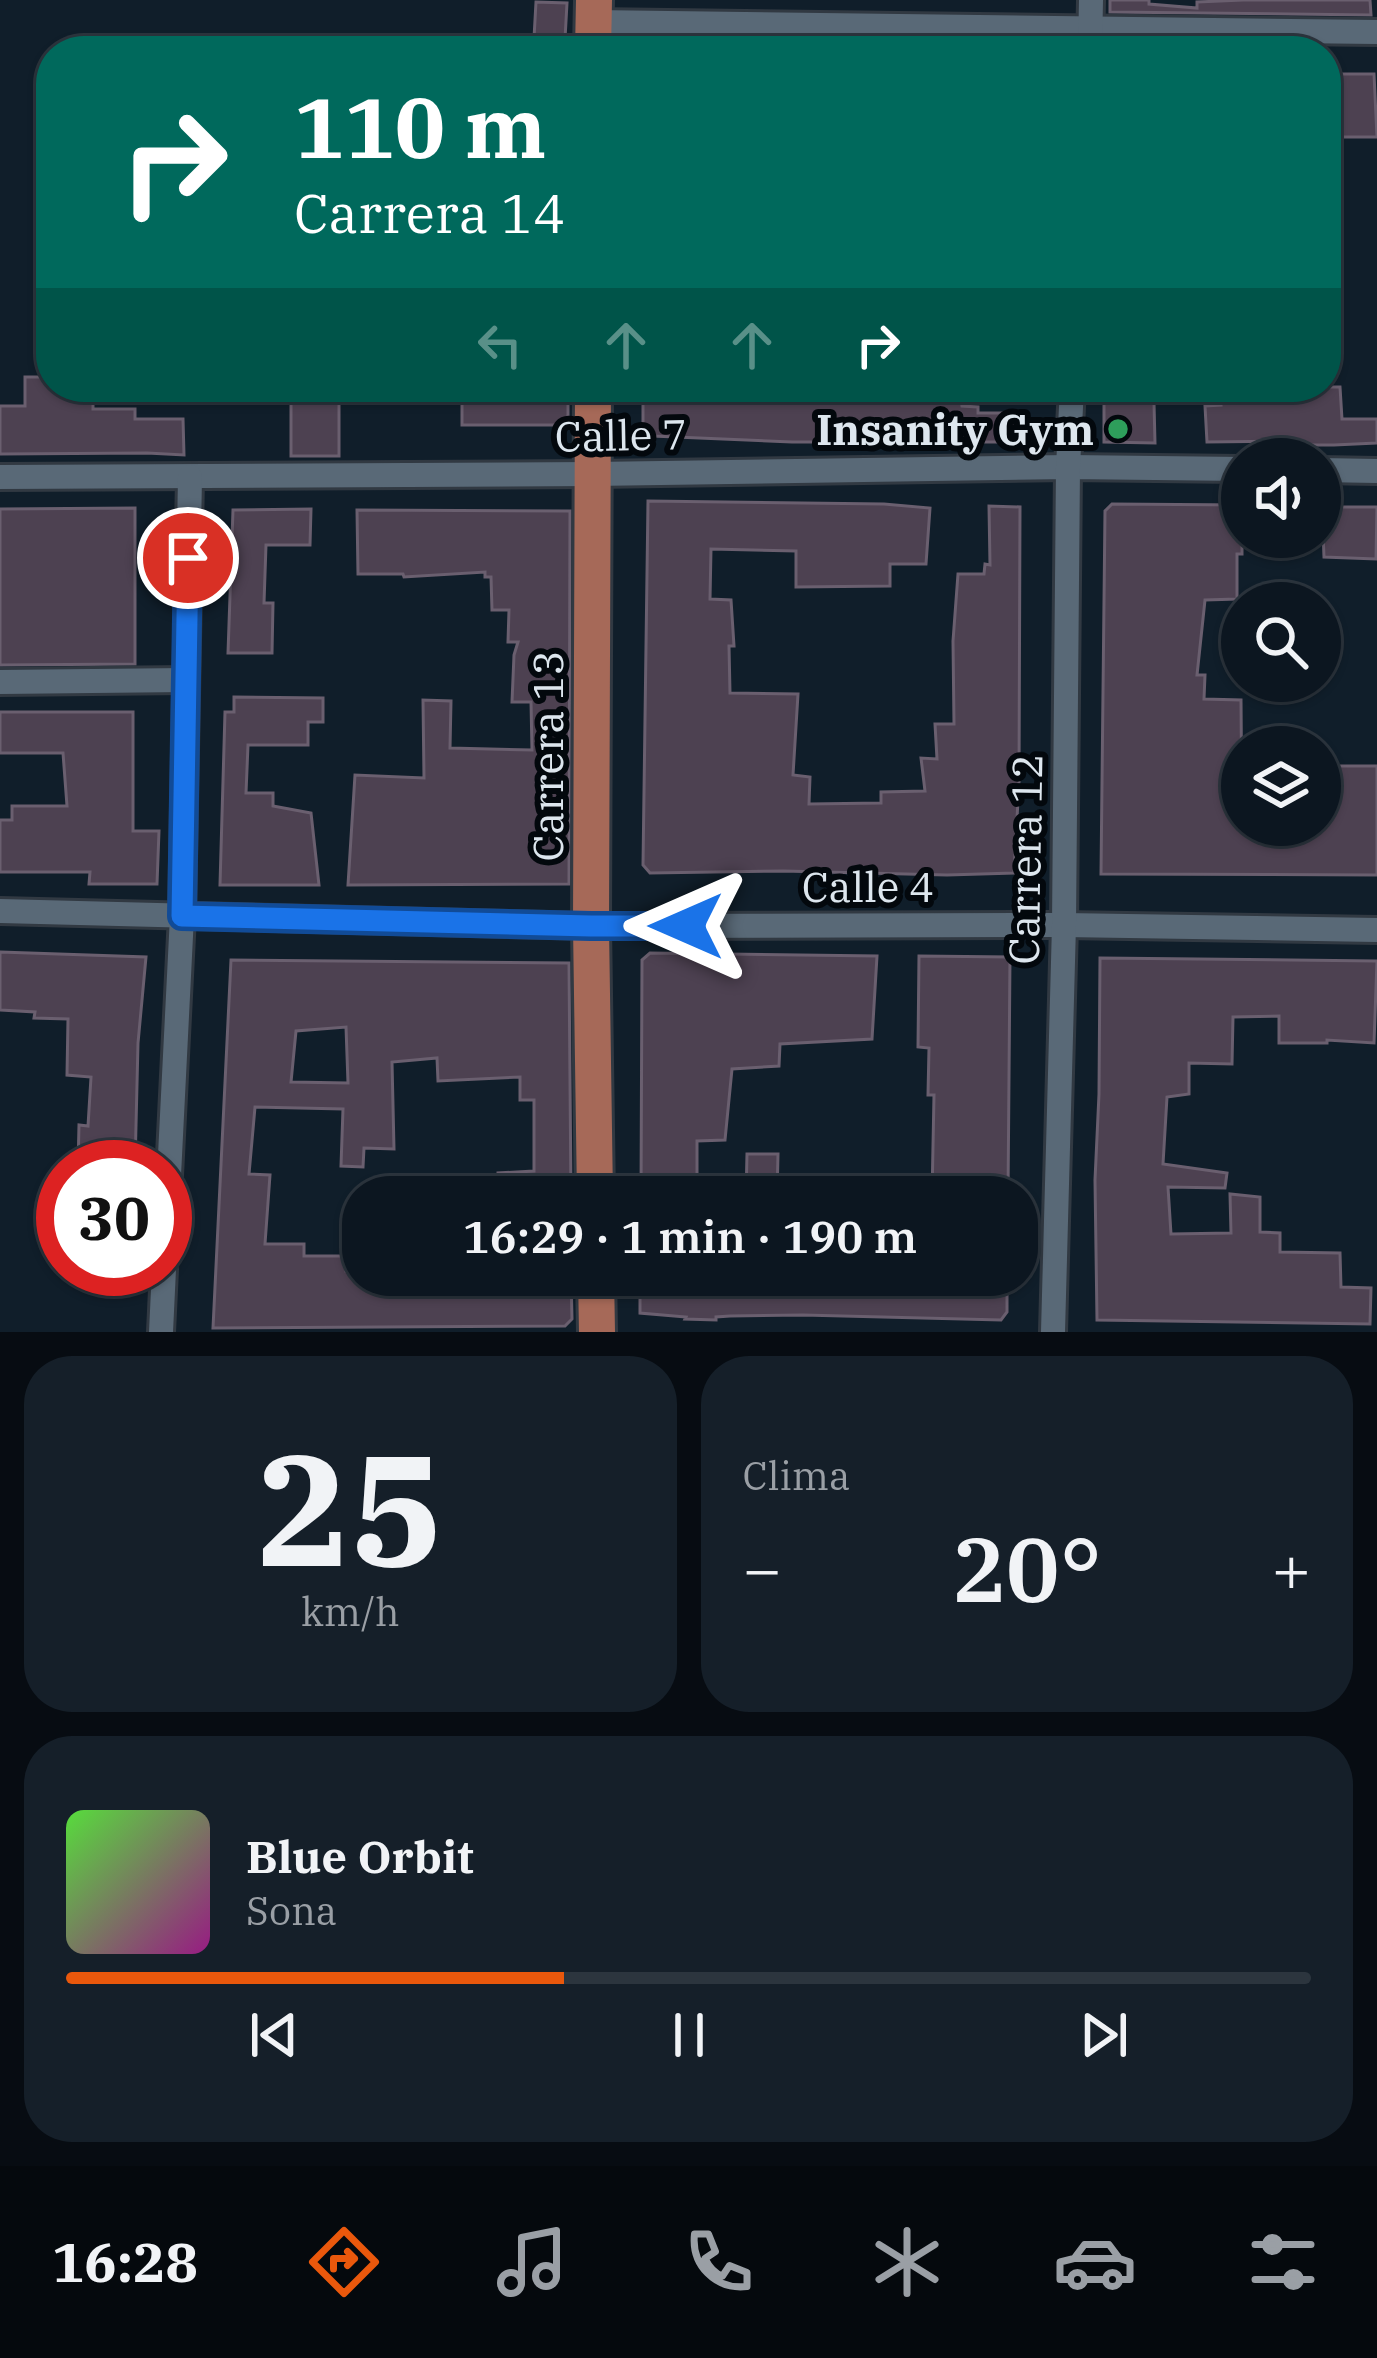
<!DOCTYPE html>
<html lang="es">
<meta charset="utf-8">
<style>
:root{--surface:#0c1620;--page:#151f29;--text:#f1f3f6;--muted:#9a9fa5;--line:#2c353e;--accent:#ea580c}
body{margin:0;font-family:"IBM Plex Serif",serif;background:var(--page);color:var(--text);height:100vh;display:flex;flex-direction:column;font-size:45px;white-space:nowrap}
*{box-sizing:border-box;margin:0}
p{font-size:39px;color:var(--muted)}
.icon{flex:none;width:66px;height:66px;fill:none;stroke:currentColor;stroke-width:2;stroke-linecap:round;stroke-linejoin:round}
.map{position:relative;height:1332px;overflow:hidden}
.details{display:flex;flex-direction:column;gap:24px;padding:24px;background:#070c12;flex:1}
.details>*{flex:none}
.banner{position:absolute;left:36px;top:36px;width:1305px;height:366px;border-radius:48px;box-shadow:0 3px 9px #0004,0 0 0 3px var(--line);background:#00695c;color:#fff;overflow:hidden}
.tools{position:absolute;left:1221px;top:438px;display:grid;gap:24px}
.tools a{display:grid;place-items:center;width:120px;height:120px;border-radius:50%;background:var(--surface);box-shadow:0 3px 9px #0004,0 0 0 3px var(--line);font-size:60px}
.speed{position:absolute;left:36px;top:1140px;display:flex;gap:24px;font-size:60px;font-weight:700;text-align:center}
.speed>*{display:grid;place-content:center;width:156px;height:156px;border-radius:50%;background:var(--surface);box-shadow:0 3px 9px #0004,0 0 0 3px var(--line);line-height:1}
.speed .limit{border:18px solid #d22;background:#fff;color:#111}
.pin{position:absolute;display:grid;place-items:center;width:102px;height:102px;color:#fff;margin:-51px;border:6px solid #fff;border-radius:50%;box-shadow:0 3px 12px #0007}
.me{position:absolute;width:132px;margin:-66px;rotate:270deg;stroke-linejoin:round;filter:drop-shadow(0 0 9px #0008)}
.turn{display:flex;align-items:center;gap:42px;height:252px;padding:0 60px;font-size:54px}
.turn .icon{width:156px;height:156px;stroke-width:2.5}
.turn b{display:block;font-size:84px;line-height:102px}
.lanes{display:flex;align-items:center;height:114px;padding:0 60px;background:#0003;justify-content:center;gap:60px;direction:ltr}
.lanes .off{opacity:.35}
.big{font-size:90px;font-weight:600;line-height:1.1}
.details .widget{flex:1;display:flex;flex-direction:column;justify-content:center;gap:18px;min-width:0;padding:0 42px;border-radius:48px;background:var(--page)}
.details .dial{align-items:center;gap:0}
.dial b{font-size:156px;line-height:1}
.song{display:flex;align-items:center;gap:36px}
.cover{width:144px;height:144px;border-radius:18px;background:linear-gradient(135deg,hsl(110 70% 55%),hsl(310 70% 35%))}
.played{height:12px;border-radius:6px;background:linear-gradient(90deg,var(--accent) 40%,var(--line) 40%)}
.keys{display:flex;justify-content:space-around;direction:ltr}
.heat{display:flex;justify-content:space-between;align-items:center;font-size:66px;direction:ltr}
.details .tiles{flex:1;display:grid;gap:24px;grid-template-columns:1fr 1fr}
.widget:last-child{grid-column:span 2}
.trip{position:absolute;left:342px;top:1176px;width:696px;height:120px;border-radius:48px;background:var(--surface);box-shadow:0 3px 9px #0004,0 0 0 3px var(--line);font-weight:600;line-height:120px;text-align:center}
.menu{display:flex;height:192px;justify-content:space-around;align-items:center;background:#05090d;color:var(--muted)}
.menu .icon{width:84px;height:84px}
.menu .on{color:var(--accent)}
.menu b{font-size:54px;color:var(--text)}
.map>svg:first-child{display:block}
</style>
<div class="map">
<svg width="1377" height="1332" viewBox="0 0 1377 1332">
<rect width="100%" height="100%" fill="#101e2a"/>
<g fill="#4d4151" stroke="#6a5f6f" stroke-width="3" fill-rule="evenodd">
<path d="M1110,0H1149V4L1197,8V2L1243,0H1370L1371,15L1110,12Z"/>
<path d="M536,2L567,3L565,39L534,38Z"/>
<path d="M1326,74H1374L1377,137H1326Z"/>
<path d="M25,377H51V387H93V409H135V419H183L184,455L147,453L0,454V406H25Z"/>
<rect x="291" y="387" width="48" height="69"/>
<rect x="462" y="387" width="106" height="38"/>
<path d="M643,387L737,391L808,387H900V396L961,398L962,406L978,407V413H1024L1023,442H792L652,436L643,432Z"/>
<path d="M1104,387H1147V402L1154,403L1155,443L1104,442Z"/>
<path d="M1220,387H1340L1342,419H1377V443L1334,445H1294V441L1207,442L1205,406L1221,405Z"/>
<path d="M648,501L884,504L930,508L926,564H890V586L796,587V551L711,549L710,599L731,600L734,646H729L730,693L798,694L793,775L810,777L809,804L881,803V792L925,791L921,758L937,759L935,724H954L953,641L958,574H984L985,564L990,565L989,506L1020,507L1019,782L1014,873L947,875L783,871L650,873L643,865Z"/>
<path d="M1112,504L1242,505V554H1237V599L1205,600L1197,675H1205L1204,699L1241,700L1242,825H1320V806H1329V766H1377V875L1101,874L1105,511Z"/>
<path d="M1322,507H1377L1376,559L1324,557Z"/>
<path d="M135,508V664L0,665V509Z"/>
<path d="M311,509L310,545H266L264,603H273L272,653H228L233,510Z"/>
<path d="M357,510L570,511L569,884L348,885L355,775L424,778L423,700L451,701L450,748L532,750L531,702H512L514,655L518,642H508L509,610H492L491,577H485V572L404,577L403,574H358Z"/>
<path d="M234,697L323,698V722H308V745H248L246,793H273V806L311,813L319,885H220L225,712H234Z"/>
<path d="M0,712H133V831H159L157,884H89L90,872H0V820H12V806H67L63,753H0Z"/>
<path d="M0,952L146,957L138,1043L135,1167H78L79,1125L88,1126L91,1077L67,1075L68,1019L34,1018L35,1012L0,1010Z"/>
<path d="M650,953L877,956L872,1039L780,1044L779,1066L732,1069L725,1140L697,1141V1197H641L642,960Z"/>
<path d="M919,956L1010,957L1008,1197H932L934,1095H928L929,1048L918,1047Z"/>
<path d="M1100,958L1377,961L1374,1043L1327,1040V1043H1279V1016L1233,1017L1232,1064L1189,1063V1094L1167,1097L1163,1164L1227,1173L1225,1188L1168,1187L1171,1234L1231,1233L1230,1194L1260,1197V1232L1280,1233V1252L1340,1253L1341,1287L1371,1288L1370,1324L1097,1320L1095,1180L1099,1094Z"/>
<path d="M231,960L569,963L571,1197H498V1173L534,1171V1100H520V1077L438,1081L437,1058L392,1062L394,1149L364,1148L363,1167L341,1166L343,1109L255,1107L249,1174L270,1175L265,1244H304V1256H345L346,1271L363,1270V1275H389V1278L432,1275H571L572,1319L565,1326L213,1328ZM346,1027L348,1083L291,1082L296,1031Z"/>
<path d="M747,1154H778L777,1197H746Z"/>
<path d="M640,1275H1007V1312L1001,1320L803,1315L730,1316L716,1317V1320L685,1319L686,1317L640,1313Z"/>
</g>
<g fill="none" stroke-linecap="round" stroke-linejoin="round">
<defs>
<g id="minor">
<path d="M593,22L1377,32"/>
<path d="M1090,51L1091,0"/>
<path d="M1320,470L1377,471"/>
<path d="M0,477L593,474L1068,467L1242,469"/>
<path d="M0,682L186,680"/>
<path d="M0,911L591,926L1064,925L1377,930"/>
<path d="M165,1255L182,916L190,477"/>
<path d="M161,1332L164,1269"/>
<path d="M1053,1332L1064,925L1068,467L1072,387"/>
</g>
<g id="primary">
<path d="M593,51L594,0"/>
<path d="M593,387L591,926L595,1197"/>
<path d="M596,1275L597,1332"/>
</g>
</defs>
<use href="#minor" stroke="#313942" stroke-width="30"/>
<use href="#primary" stroke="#313942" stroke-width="42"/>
<use href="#minor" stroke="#596977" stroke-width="24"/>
<use href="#primary" stroke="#a66958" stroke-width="36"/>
</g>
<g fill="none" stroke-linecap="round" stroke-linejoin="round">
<defs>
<path id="route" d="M188,558L182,916L591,926H686"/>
</defs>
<use href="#route" stroke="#114b97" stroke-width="30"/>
<use href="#route" stroke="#1a73e8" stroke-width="21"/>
</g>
<circle fill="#2e9e5b" stroke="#03080d" stroke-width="4.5" cx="1118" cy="429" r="12"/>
<g text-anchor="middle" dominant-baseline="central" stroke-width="12" stroke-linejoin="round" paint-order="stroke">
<g font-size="42" font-weight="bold" fill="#dde6ee" stroke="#03080d" text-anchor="end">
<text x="1094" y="429">Insanity Gym</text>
</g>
<g font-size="42" fill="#dde6ee" stroke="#03080d">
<text transform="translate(621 435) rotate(-1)">Calle 7</text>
<text transform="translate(547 756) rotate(-90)">Carrera 13</text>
<text transform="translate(1025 859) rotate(-89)">Carrera 12</text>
<text x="868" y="886">Calle 4</text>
</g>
</g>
</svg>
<div class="tools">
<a><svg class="icon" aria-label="sound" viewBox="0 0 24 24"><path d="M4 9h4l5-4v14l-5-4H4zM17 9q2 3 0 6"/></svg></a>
<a><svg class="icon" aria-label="search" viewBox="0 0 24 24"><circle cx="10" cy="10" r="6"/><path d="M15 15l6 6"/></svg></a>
<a><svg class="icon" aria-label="layers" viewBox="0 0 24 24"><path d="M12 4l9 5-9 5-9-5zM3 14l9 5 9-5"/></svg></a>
</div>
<div class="speed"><div class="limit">30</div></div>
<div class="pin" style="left:188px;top:558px;background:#d93025"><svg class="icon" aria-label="arrive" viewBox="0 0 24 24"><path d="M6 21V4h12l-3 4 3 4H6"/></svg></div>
<svg class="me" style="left:686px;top:926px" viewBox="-20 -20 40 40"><path d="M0-17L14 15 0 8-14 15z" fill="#1a73e8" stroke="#fff" stroke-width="4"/></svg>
<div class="trip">16:29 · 1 min · 190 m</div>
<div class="banner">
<div class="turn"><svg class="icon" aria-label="right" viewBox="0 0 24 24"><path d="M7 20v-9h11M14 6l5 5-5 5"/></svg><div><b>110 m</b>Carrera 14</div></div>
<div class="lanes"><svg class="icon off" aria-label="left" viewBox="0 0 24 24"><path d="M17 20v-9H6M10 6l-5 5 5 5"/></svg><svg class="icon off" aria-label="ahead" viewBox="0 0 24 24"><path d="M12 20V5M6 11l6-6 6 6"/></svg><svg class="icon off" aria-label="ahead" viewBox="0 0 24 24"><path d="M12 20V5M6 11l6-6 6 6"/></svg><svg class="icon" aria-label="right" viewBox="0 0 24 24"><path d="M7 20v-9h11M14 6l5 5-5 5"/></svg></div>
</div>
</div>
<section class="details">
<div class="tiles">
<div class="widget dial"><b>25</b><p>km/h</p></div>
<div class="widget"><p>Clima</p>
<div class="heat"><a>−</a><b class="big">20°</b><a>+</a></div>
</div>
<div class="widget">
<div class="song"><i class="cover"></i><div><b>Blue Orbit</b><p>Sona</p></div></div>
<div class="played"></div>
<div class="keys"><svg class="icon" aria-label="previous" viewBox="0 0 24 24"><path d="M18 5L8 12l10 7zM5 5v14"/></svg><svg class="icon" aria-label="pause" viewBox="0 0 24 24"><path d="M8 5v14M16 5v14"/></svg><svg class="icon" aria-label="next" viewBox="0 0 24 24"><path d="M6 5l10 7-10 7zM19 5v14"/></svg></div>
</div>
</div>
</section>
<nav class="menu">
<b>16:28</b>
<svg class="icon on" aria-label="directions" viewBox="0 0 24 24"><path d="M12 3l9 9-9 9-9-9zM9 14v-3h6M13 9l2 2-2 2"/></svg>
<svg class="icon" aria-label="music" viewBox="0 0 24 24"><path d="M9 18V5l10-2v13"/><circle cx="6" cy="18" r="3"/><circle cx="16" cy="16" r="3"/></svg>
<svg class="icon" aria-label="phone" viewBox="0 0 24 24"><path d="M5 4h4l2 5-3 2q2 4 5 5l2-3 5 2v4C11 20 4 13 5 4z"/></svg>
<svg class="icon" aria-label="climate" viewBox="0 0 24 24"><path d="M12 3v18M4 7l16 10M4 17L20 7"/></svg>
<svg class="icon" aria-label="car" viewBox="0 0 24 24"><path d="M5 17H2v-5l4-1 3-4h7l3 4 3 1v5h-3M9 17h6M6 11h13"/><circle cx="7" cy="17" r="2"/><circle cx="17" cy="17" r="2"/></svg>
<svg class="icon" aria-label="filters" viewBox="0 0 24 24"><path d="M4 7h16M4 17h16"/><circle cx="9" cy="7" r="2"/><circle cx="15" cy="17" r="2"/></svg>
</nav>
